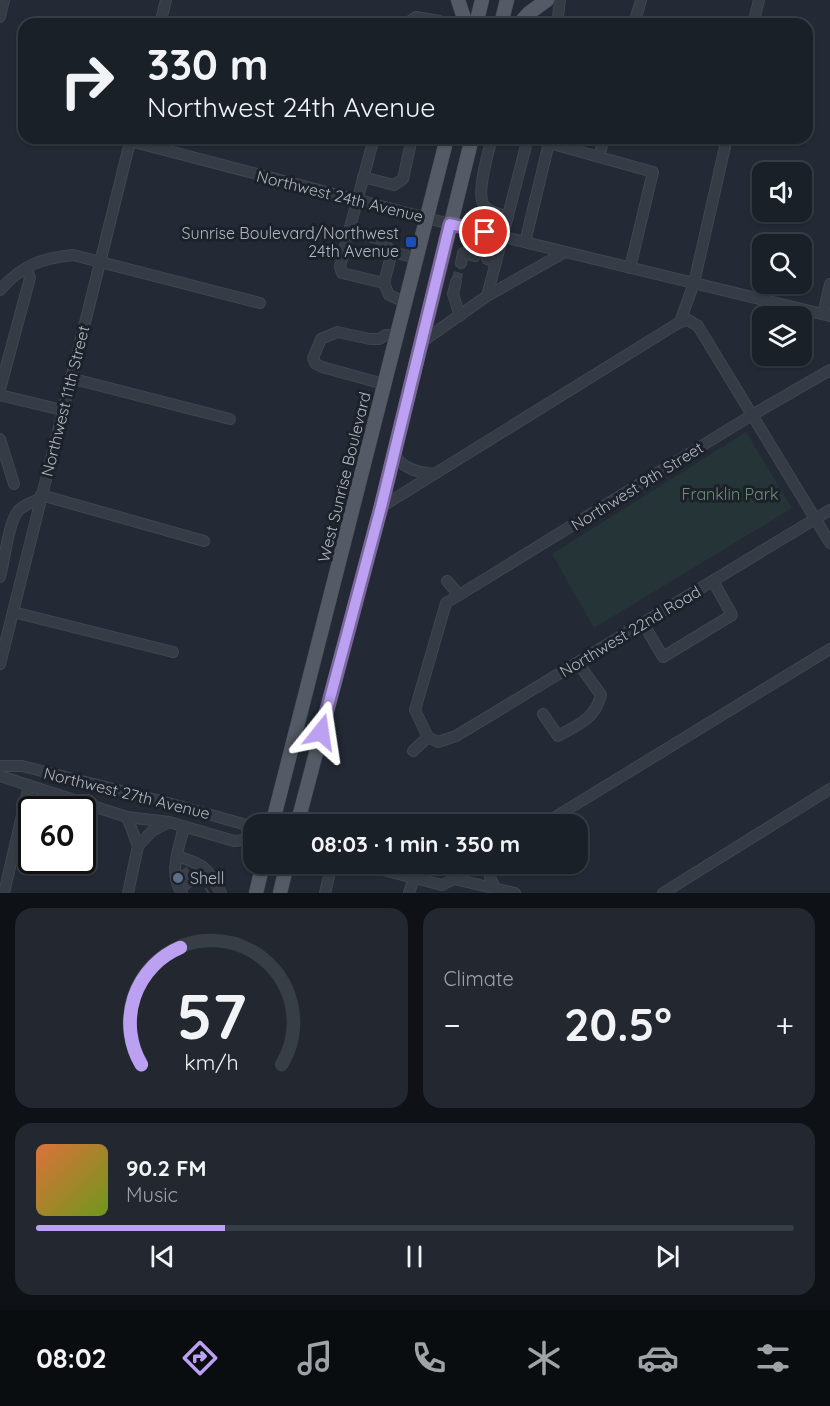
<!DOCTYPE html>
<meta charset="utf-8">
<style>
:root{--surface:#1a2028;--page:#232830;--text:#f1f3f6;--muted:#9fa3a8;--line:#383e45;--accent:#bca0f2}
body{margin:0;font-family:Quicksand,sans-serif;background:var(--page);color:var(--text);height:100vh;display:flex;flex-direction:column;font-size:22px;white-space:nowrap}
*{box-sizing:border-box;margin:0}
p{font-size:20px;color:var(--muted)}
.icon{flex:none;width:33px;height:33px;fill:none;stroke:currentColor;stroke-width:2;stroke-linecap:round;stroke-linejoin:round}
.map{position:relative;height:893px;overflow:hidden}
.sheet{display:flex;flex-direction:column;gap:15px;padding:15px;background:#0e1216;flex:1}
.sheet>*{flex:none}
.hud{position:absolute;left:18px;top:18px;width:795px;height:126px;border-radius:18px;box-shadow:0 2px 4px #0004,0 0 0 2px var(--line);background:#1a2028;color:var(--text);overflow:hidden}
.fabs{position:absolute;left:752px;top:162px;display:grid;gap:12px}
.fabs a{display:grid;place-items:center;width:60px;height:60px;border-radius:12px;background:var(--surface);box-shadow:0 2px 4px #0004,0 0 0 2px var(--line);font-size:30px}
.speed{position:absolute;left:18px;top:796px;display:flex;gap:12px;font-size:30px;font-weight:700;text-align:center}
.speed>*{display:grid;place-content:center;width:78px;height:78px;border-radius:50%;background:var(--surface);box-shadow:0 2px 4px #0004,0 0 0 2px var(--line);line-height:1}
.speed .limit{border:3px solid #111;border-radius:9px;background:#fff;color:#111}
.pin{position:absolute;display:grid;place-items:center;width:51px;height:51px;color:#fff;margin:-26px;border:3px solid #fff;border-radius:50%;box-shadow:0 2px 6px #0007}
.me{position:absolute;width:66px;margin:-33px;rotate:15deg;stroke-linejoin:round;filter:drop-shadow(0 0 4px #0008)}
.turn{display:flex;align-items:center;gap:21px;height:126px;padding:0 30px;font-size:27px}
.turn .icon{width:78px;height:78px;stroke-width:2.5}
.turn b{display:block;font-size:42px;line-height:51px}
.big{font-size:45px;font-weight:800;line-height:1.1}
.sheet .card{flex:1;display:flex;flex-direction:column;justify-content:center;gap:9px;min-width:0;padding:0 21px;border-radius:18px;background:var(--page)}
.sheet .dial{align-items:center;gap:0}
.dial svg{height:156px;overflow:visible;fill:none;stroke:var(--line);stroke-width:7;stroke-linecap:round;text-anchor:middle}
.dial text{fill:var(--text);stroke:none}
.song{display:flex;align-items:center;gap:18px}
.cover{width:72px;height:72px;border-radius:9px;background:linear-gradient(135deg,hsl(20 70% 55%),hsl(80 70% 35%))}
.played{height:6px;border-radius:3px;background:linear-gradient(90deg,var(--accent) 25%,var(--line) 25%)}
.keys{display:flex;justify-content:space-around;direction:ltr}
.heat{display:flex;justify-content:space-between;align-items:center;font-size:33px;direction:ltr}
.sheet .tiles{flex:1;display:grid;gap:15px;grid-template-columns:1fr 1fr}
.card:last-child{grid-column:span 2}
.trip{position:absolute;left:243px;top:814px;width:345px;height:60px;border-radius:18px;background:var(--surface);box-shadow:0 2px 4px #0004,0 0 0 2px var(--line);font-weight:800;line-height:60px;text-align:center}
.tab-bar{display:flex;height:96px;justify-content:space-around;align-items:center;background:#0a0d10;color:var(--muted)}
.tab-bar .icon{width:42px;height:42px}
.tab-bar .active{color:var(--accent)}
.tab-bar b{font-size:27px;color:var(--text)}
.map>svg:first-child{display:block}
</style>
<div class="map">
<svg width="830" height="893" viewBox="0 0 830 893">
<rect width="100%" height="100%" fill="#232a35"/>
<path fill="#253436" d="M746,432L792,508L594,628L552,554Z"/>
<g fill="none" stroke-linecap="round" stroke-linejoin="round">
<g stroke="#383f4a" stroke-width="10" stroke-dasharray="10 5" stroke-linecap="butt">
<path d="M456,282L461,263"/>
<path d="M181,876L194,868"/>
<path d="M185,886L200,876"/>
<path d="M207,893L209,892"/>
</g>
<defs>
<g id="minor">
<path d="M0,17L4,0"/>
<path d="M160,24L166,0"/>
<path d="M406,24L416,17L439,21"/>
<path d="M557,24L560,0"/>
<path d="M634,24L641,0"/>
<path d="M753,24L759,0"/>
<path d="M374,138L349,231L380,239L392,252L417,258"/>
<path d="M492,138C488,153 477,190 483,204C487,212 500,214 508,217"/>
<path d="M130,141L450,224L830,316"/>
<path d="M599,157L604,138"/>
<path d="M363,177L394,185L403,179L412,138"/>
<path d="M349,231L340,267L342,273L384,283L392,252"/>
<path d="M525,242L549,143L653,172L630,268"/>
<path d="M496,262L528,138"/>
<path d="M461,263L463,253L475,256"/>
<path d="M456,282L453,294L460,316"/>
<path d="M384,283L389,295L405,302"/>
<path d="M0,290C21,266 41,258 73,255L260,303"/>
<path d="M487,296L496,262L487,259"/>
<path d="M823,314L830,284"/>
<path d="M680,322L694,283L727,138"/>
<path d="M423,341L487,296L565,252"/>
<path d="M70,378L230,419"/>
<path d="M384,384L322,367L316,364L313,358L321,339L337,332L370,339H379L386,335H397"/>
<path d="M0,389L30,278L26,268"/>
<path d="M0,395L62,410"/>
<path d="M0,439L14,484"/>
<path d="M394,454C403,469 417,472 434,474"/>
<path d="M41,495L204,541"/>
<path d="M381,507L680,322L688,320L698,326L830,543"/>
<path d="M0,577C5,560 8,522 19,510C25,504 33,502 40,499"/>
<path d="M447,581L459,595"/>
<path d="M13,612L173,652"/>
<path d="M643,623L663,657L732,615L713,581"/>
<path d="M0,664L131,138"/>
<path d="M543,714L558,736C579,724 595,719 601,695L578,663"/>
<path d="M428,737L415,710L446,603L752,415L830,370"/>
<path d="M428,737L438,742L456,736L830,510"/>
<path d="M413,751L428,737"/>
<path d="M0,766H22L161,801L254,827"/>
<path d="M0,776L127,817L169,822L234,841L254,839"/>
<path d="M127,817L138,846L128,893"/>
<path d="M542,825L830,649"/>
<path d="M138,846L152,831L169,822"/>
<path d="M177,856C207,866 205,866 221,893"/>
<path d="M359,864L442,885L454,879L515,893"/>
<path d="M490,864V877L495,888"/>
<path d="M454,879L472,864"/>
<path d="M4,893L29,785"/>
<path d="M182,893C168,873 179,848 184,827"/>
<path d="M325,893L332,864"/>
<path d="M409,893L414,878"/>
<path d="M663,893L830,789"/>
</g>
<g id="major">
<path d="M458,0L466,24"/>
<path d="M476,24L482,0"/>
<path d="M501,24L507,0"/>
<path d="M519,24L529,13L547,0"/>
<path d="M272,825L447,138"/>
<path d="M297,825L381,507L472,138"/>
<path d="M256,893L263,864"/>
<path d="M280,893L287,864"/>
</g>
</defs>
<use href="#minor" stroke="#40454f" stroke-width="12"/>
<use href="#major" stroke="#40454f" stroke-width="15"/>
<use href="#minor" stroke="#363c46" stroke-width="10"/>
<use href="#major" stroke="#545b66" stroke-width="14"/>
</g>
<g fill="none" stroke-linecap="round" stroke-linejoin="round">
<defs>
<path id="route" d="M321,732L381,507L450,224L485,232"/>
</defs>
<use href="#route" stroke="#7a689d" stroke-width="15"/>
<use href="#route" stroke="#bca0f2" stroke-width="10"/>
</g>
<rect fill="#1a4fb4" stroke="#1c212a" stroke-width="2" x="405" y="236" width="12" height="12" rx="3"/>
<circle fill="#5c6f8a" stroke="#1c212a" stroke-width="2" cx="178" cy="878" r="6"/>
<g text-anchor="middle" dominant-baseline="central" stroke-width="6" stroke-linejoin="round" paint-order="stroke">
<g font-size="16" fill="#b1b7c2" stroke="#1c212a">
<text transform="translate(340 196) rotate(14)">Northwest 24th Avenue</text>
<text transform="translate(65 401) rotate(-76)">Northwest 11th Street</text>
<text transform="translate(344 477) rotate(-76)">West Sunrise Boulevard</text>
<text transform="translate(637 486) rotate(-32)">Northwest 9th Street</text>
<text transform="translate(630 631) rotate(-31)">Northwest 22nd Road</text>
<text transform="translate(127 793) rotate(14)">Northwest 27th Avenue</text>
</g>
<g font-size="16" fill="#b1b7c2" stroke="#1c212a" text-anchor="end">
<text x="399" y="233">Sunrise Boulevard/Northwest<tspan x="399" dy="18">24th Avenue</tspan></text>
<text x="190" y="878" text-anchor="start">Shell</text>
</g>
<g font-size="16" fill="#6b9074" stroke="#1c212a">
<text x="730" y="494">Franklin Park</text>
</g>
</g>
</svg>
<div class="fabs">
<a><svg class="icon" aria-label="sound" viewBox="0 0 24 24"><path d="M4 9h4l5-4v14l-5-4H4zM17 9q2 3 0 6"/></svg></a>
<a><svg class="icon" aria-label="search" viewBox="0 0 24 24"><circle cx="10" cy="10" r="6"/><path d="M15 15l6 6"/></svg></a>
<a><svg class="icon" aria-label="layers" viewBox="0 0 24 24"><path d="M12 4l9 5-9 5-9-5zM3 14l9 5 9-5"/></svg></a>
</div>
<div class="speed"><div class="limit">60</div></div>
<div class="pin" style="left:485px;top:232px;background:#d93025"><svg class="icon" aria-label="arrive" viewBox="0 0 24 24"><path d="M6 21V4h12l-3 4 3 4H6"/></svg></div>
<svg class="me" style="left:321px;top:732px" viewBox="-20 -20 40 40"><path d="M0-17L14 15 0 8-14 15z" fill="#bca0f2" stroke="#fff" stroke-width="4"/></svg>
<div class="trip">08:03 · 1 min · 350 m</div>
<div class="hud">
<div class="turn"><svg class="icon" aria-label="right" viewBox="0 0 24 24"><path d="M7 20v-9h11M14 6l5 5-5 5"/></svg><div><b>330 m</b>Northwest 24th Avenue</div></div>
</div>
</div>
<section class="sheet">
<div class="tiles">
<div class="card dial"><svg viewBox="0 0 100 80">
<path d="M14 69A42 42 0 1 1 86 69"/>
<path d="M14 69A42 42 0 0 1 34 9" stroke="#bca0f2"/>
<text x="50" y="56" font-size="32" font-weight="700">57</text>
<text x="50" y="72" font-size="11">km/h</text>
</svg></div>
<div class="card"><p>Climate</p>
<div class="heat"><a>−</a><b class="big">20.5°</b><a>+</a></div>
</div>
<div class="card">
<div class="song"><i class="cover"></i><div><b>90.2 FM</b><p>Music</p></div></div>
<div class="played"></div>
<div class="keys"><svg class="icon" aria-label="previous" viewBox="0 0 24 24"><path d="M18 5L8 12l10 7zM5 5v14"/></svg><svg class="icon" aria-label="pause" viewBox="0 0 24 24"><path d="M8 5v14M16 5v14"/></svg><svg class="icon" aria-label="next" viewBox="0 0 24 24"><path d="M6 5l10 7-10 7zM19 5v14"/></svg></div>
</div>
</div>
</section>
<nav class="tab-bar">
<b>08:02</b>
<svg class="icon active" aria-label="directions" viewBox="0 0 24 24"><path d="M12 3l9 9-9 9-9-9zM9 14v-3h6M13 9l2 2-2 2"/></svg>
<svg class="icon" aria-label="music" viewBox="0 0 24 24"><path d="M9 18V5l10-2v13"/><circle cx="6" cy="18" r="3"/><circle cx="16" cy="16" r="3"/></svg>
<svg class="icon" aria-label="phone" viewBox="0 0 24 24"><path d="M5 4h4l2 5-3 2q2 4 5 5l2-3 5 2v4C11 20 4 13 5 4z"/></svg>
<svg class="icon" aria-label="climate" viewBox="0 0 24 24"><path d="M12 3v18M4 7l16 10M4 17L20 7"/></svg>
<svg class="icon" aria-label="car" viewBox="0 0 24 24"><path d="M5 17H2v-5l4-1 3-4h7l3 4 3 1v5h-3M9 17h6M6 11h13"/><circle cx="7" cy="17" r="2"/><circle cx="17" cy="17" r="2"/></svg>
<svg class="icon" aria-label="filters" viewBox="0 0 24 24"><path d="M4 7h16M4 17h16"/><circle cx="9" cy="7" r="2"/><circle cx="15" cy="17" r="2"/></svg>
</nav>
